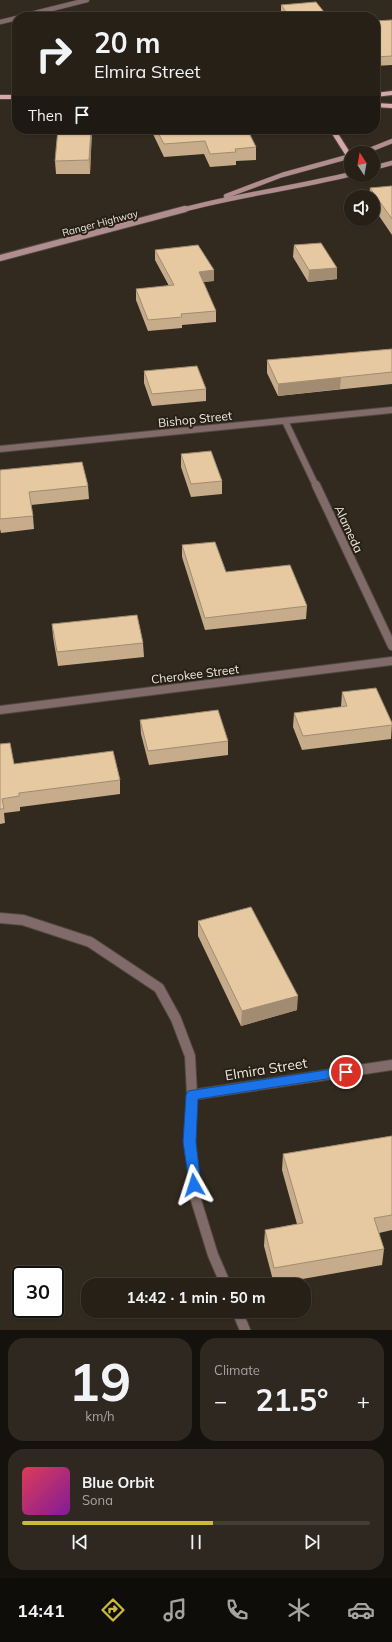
<!DOCTYPE html>
<meta charset="utf-8">
<style>
:root{--surface:#262017;--page:#2e2820;--text:#f1f3f6;--muted:#a4a3a1;--line:#423e36;--accent:#caba3a}
body{margin:0;font-family:Mulish,sans-serif;background:var(--page);color:var(--text);height:100vh;display:flex;flex-direction:column;font-size:15px;white-space:nowrap}
*{box-sizing:border-box;margin:0}
p{font-size:13px;color:var(--muted)}
.icon{flex:none;width:22px;height:22px;fill:none;stroke:currentColor;stroke-width:2;stroke-linecap:round;stroke-linejoin:round}
.map{position:relative;height:1330px;overflow:hidden}
.details{display:flex;flex-direction:column;gap:8px;padding:8px;background:#15120d;flex:1}
.details>*{flex:none}
.top-card{position:absolute;left:12px;top:12px;width:368px;height:122px;border-radius:16px;box-shadow:0 1px 3px #0004,0 0 0 1px var(--line);background:#262017;color:var(--text);overflow:hidden}
.needle{width:26px;rotate:349deg}
.buttons{position:absolute;left:344px;top:146px;display:grid;gap:8px}
.buttons a{display:grid;place-items:center;width:36px;height:36px;border-radius:50%;background:var(--surface);box-shadow:0 1px 3px #0004,0 0 0 1px var(--line);font-size:20px}
.speed{position:absolute;left:12px;top:1266px;display:flex;gap:8px;font-size:20px;font-weight:700;text-align:center}
.speed>*{display:grid;place-content:center;width:52px;height:52px;border-radius:50%;background:var(--surface);box-shadow:0 1px 3px #0004,0 0 0 1px var(--line);line-height:1}
.speed .limit{border:2px solid #111;border-radius:6px;background:#fff;color:#111}
.pin{position:absolute;display:grid;place-items:center;width:34px;height:34px;color:#fff;margin:-17px;border:2px solid #fff;border-radius:50%;box-shadow:0 1px 4px #0007}
.me{position:absolute;width:44px;margin:-22px;rotate:354deg;stroke-linejoin:round;filter:drop-shadow(0 0 3px #0008)}
.turn{display:flex;align-items:center;gap:14px;height:84px;padding:0 16px;font-size:18px}
.turn .icon{width:52px;height:52px;stroke-width:2.5}
.turn b{display:block;font-size:28px;line-height:34px}
.then{display:flex;align-items:center;height:38px;padding:0 16px;background:#0003;gap:8px;font-size:15px}
.big{font-size:30px;font-weight:700;line-height:1.1}
.details .card{flex:1;display:flex;flex-direction:column;justify-content:center;gap:6px;min-width:0;padding:0 14px;border-radius:16px;background:var(--page)}
.details .dial{align-items:center;gap:0}
.dial b{font-size:52px;line-height:1}
.song{display:flex;align-items:center;gap:12px}
.cover{width:48px;height:48px;border-radius:6px;background:linear-gradient(135deg,hsl(350 70% 55%),hsl(290 70% 35%))}
.played{height:4px;border-radius:2px;background:linear-gradient(90deg,var(--accent) 55%,var(--line) 55%)}
.keys{display:flex;justify-content:space-around;direction:ltr}
.heat{display:flex;justify-content:space-between;align-items:center;font-size:22px;direction:ltr}
.details .tiles{flex:1;display:grid;gap:8px;grid-template-columns:1fr 1fr}
.card:last-child{grid-column:span 2}
.trip{position:absolute;left:81px;top:1278px;width:230px;height:40px;border-radius:16px;background:var(--surface);box-shadow:0 1px 3px #0004,0 0 0 1px var(--line);font-weight:700;line-height:40px;text-align:center}
.dock{display:flex;height:64px;justify-content:space-around;align-items:center;background:#0f0d09;color:var(--muted)}
.dock .icon{width:28px;height:28px}
.dock .on{color:var(--accent)}
.dock b{font-size:18px;color:var(--text)}
.map>svg:first-child{display:block}
</style>
<div class="map">
<svg width="392" height="1330" viewBox="0 0 392 1330">
<rect width="100%" height="100%" fill="#322a1f"/>
<g fill="none" stroke-linecap="round" stroke-linejoin="round">
<defs>
<g id="street-far3">
<path d="M19,17L87,0"/>
<path d="M0,22L17,18"/>
</g>
<g id="street-far2">
<path d="M285,421L316,486"/>
<path d="M0,449L392,410"/>
</g>
<g id="street-far1">
<path d="M316,485L392,646"/>
<path d="M0,710L392,661"/>
</g>
<g id="street">
<path d="M0,918L23,920L90,942L159,988L176,1019L190,1056L192,1095L190,1142L196,1200L213,1255L226,1285"/>
<path d="M192,1095L392,1065"/>
<path d="M237,1311L245,1330"/>
</g>
<g id="secondary-far1">
<path d="M362,153L392,141"/>
<path d="M373,168L392,163"/>
<path d="M226,196L282,175L351,156"/>
<path d="M182,210C237,195 295,188 351,174"/>
</g>
<path id="secondary" d="M0,258L185,209"/>
<g id="primary">
<path d="M392,91V95L375,97V93Z"/>
<rect x="0" y="95" width="17" height="4"/>
<path d="M375,103L392,104V108L375,107Z"/>
<path d="M329,129H335L351,154V161L348,159Z"/>
</g>
</defs>
<use href="#street-far3" stroke="#50483e" stroke-width="5.5"/>
<use href="#street-far2" stroke="#50483e" stroke-width="8"/>
<use href="#street-far1" stroke="#50483e" stroke-width="10"/>
<use href="#street" stroke="#50483e" stroke-width="12"/>
<use href="#secondary-far1" stroke="#50483e" stroke-width="5.5"/>
<use href="#secondary" stroke="#50483e" stroke-width="8"/>
<use href="#primary" stroke="#50483e" stroke-width="2"/>
<use href="#street-far3" stroke="#806a6a" stroke-width="4.5"/>
<use href="#street-far2" stroke="#806a6a" stroke-width="6"/>
<use href="#street-far1" stroke="#806a6a" stroke-width="8"/>
<use href="#street" stroke="#806a6a" stroke-width="10"/>
<use href="#secondary-far1" stroke="#b08d8e" stroke-width="4.5"/>
<use href="#secondary" stroke="#b08d8e" stroke-width="6"/>
<use href="#primary" fill="#d5a8a9" fill-rule="evenodd"/>
</g>
<g fill="#c6ac8a">
<path d="M281,5L328,17H283L281,14Z"/>
<path d="M392,20V65L375,66V21Z"/>
<path d="M92,129L90,174H56L55,161Z"/>
<path d="M153,129H247L256,147V160L236,161V165L210,167L204,154L164,157L153,134Z"/>
<path d="M392,186V235L373,207V197H369L370,188Z"/>
<path d="M294,245L337,279L308,282L293,257Z"/>
<path d="M155,250L214,270V281L203,282L216,311V322L182,325V328L148,331L136,300V289L169,286L155,260Z"/>
<path d="M392,349V384L278,396L267,373V360Z"/>
<path d="M144,371L206,389V401L152,406L144,383Z"/>
<path d="M181,454L222,481V494L191,497L181,467Z"/>
<path d="M0,470L88,486L89,499L31,505L33,516L34,529L1,533L0,529Z"/>
<path d="M182,545L226,572L307,606L306,619L205,630L182,557Z"/>
<path d="M52,624L143,643L144,657L58,666L53,637Z"/>
<path d="M342,692L392,723L391,739L302,750L293,727L294,713L341,707Z"/>
<path d="M140,720L228,741V755L149,765L141,734Z"/>
<path d="M0,744L14,764L120,780V794L20,807V811L4,813L5,823L0,824Z"/>
<path d="M198,921L297,1010L241,1026L198,936Z"/>
<path d="M392,1136V1230L379,1233L384,1249L382,1265L274,1284L264,1246L265,1230L297,1224L282,1170L283,1154Z"/>
</g>
<g fill="#a18c71">
<path d="M91,129H92L90,174L89,160Z"/>
<path d="M337,268V279L308,282L309,270Z"/>
<path d="M214,270V281L199,282V272Z"/>
<path d="M341,377L340,389L278,396V384Z"/>
<path d="M298,996L297,1010L241,1026L242,1011Z"/>
</g>
<g fill="#e6c8a1" stroke="#a18c71">
<path d="M316,2L328,17H290L281,5Z"/>
<path d="M392,20V56L375,57V21Z"/>
<path d="M58,129H91L89,160L55,161Z"/>
<path d="M156,129H247L256,147L235,149L236,152L210,154L205,141L164,144Z"/>
<path d="M392,186V219L370,188Z"/>
<path d="M321,243L337,268L309,270L294,245Z"/>
<path d="M198,245L214,270L199,272L216,311L181,314L182,317L148,320L136,289L174,285L155,250Z"/>
<path d="M392,349V372L278,384L267,360Z"/>
<path d="M197,366L206,389L152,394L144,371Z"/>
<path d="M211,451L222,481L191,484L181,454Z"/>
<path d="M82,462L88,486L29,492L33,516L0,519V470Z"/>
<path d="M215,542L226,572L290,565L307,606L205,618L182,545Z"/>
<path d="M137,615L143,643L57,652L52,624Z"/>
<path d="M376,688L392,723V725L303,736L294,713L347,706L342,692Z"/>
<path d="M218,710L228,741L148,751L140,720Z"/>
<path d="M10,743L14,764L113,751L120,780L19,793V796L2,799L4,809H0V744Z"/>
<path d="M251,907L298,996L242,1011L198,921Z"/>
<path d="M392,1136V1215L374,1218L384,1249L274,1268L265,1230L303,1223L283,1154Z"/>
</g>
<path fill="#1a73e8" stroke="#114b97" d="M346,1067L350,1068L352,1072L350,1075L346,1076L198,1099L196,1142L201,1185L199,1189L194,1191L190,1189L183,1142L186,1095L188,1091Z"/>
<g text-anchor="middle" dominant-baseline="central" stroke-width="4" stroke-linejoin="round" paint-order="stroke">
<g font-size="10" fill="#ede7e0" stroke="#282015">
<text transform="translate(100 223) rotate(-15)">Ranger Highway</text>
</g>
<g font-size="12" fill="#ede7e0" stroke="#282015">
<text transform="translate(195 419) rotate(-6)">Bishop Street</text>
<text transform="translate(349 529) rotate(65)">Alameda</text>
<text transform="translate(195 674) rotate(-7)">Cherokee Street</text>
</g>
<g font-size="14" fill="#ede7e0" stroke="#282015">
<text transform="translate(266 1069) rotate(-9)">Elmira Street</text>
</g>
</g>
</svg>
<div class="buttons">
<a><svg class="needle" viewBox="-14 -14 28 28"><path d="M0-13l5 13h-10z" fill="#e53935"/><path d="M0 13l5-13h-10z" fill="#a4a3a1"/></svg></a>
<a><svg class="icon" aria-label="sound" viewBox="0 0 24 24"><path d="M4 9h4l5-4v14l-5-4H4zM17 9q2 3 0 6"/></svg></a>
</div>
<div class="speed"><div class="limit">30</div></div>
<div class="pin" style="left:346px;top:1072px;background:#d93025"><svg class="icon" aria-label="arrive" viewBox="0 0 24 24"><path d="M6 21V4h12l-3 4 3 4H6"/></svg></div>
<svg class="me" style="left:194px;top:1185px" viewBox="-20 -20 40 40"><path d="M0-17L14 15 0 8-14 15z" fill="#1a73e8" stroke="#fff" stroke-width="4"/></svg>
<div class="trip">14:42 · 1 min · 50 m</div>
<div class="top-card">
<div class="turn"><svg class="icon" aria-label="right" viewBox="0 0 24 24"><path d="M7 20v-9h11M14 6l5 5-5 5"/></svg><div><b>20 m</b>Elmira Street</div></div>
<div class="then">Then<svg class="icon" aria-label="arrive" viewBox="0 0 24 24"><path d="M6 21V4h12l-3 4 3 4H6"/></svg></div>
</div>
</div>
<section class="details">
<div class="tiles">
<div class="card dial"><b>19</b><p>km/h</p></div>
<div class="card"><p>Climate</p>
<div class="heat"><a>−</a><b class="big">21.5°</b><a>+</a></div>
</div>
<div class="card">
<div class="song"><i class="cover"></i><div><b>Blue Orbit</b><p>Sona</p></div></div>
<div class="played"></div>
<div class="keys"><svg class="icon" aria-label="previous" viewBox="0 0 24 24"><path d="M18 5L8 12l10 7zM5 5v14"/></svg><svg class="icon" aria-label="pause" viewBox="0 0 24 24"><path d="M8 5v14M16 5v14"/></svg><svg class="icon" aria-label="next" viewBox="0 0 24 24"><path d="M6 5l10 7-10 7zM19 5v14"/></svg></div>
</div>
</div>
</section>
<nav class="dock">
<b>14:41</b>
<svg class="icon on" aria-label="directions" viewBox="0 0 24 24"><path d="M12 3l9 9-9 9-9-9zM9 14v-3h6M13 9l2 2-2 2"/></svg>
<svg class="icon" aria-label="music" viewBox="0 0 24 24"><path d="M9 18V5l10-2v13"/><circle cx="6" cy="18" r="3"/><circle cx="16" cy="16" r="3"/></svg>
<svg class="icon" aria-label="phone" viewBox="0 0 24 24"><path d="M5 4h4l2 5-3 2q2 4 5 5l2-3 5 2v4C11 20 4 13 5 4z"/></svg>
<svg class="icon" aria-label="climate" viewBox="0 0 24 24"><path d="M12 3v18M4 7l16 10M4 17L20 7"/></svg>
<svg class="icon" aria-label="car" viewBox="0 0 24 24"><path d="M5 17H2v-5l4-1 3-4h7l3 4 3 1v5h-3M9 17h6M6 11h13"/><circle cx="7" cy="17" r="2"/><circle cx="17" cy="17" r="2"/></svg>
</nav>
